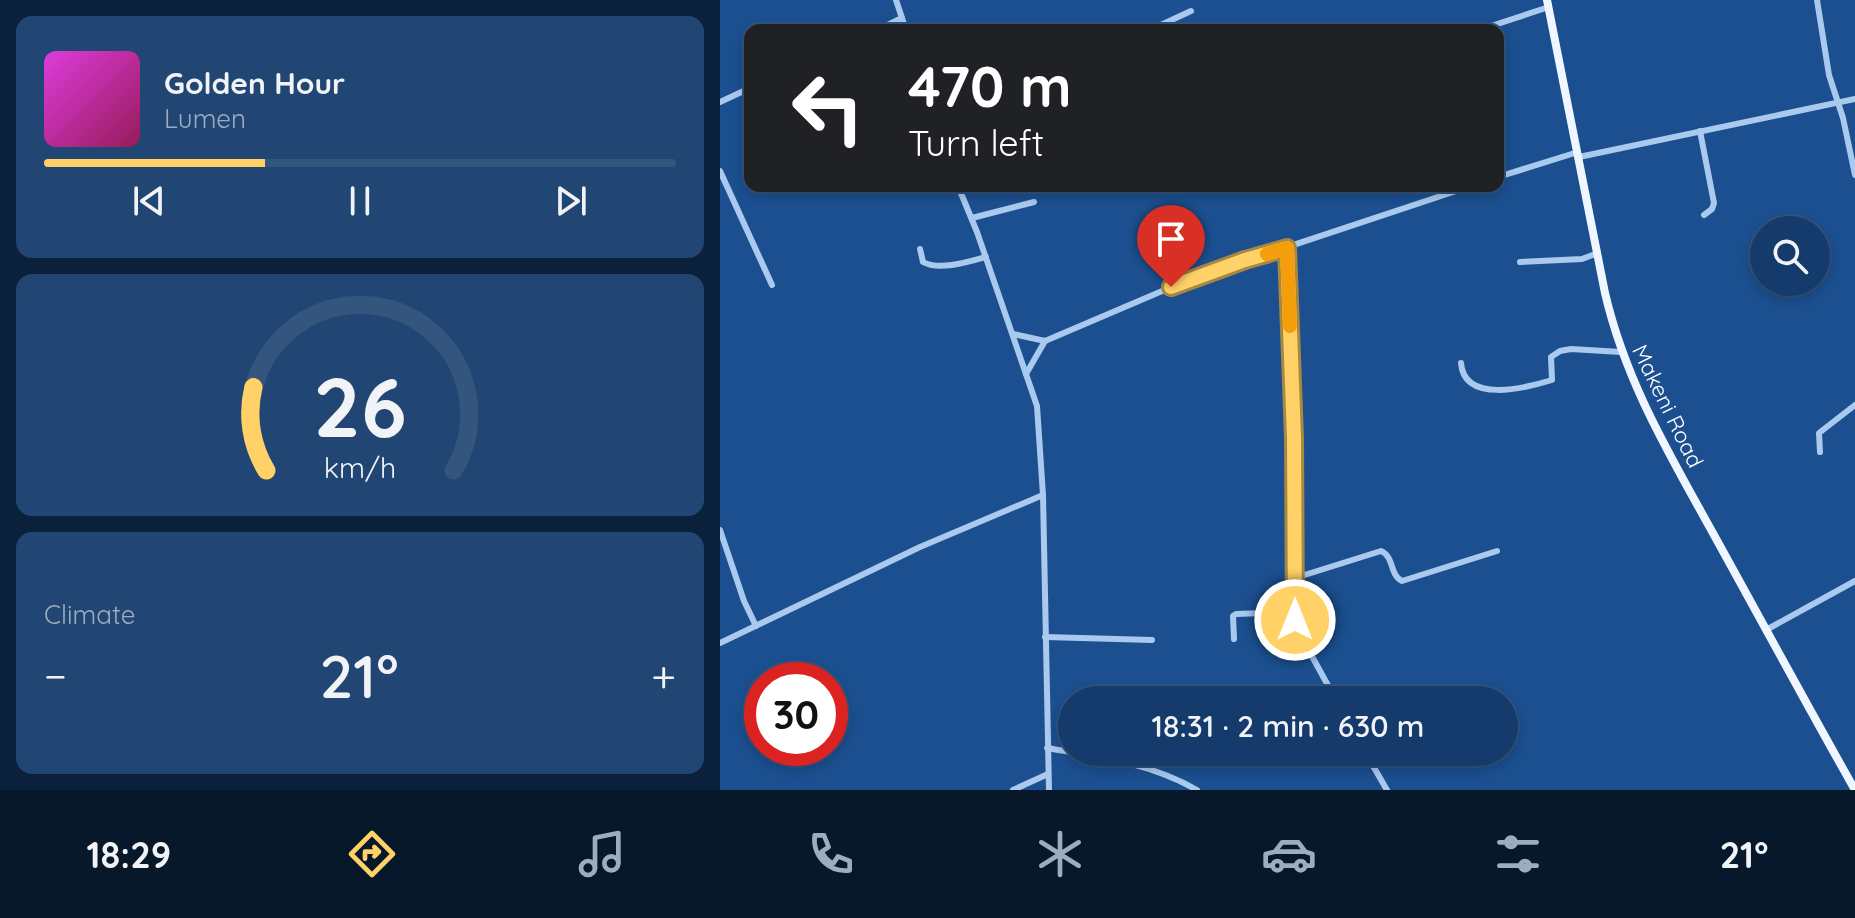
<!DOCTYPE html>
<meta charset="utf-8">
<style>
:root{--surface:#143b6b;--page:#214673;--text:#f1f3f6;--muted:#9dadc1;--line:#33557e;--accent:#ffd166}
body{margin:0;font-family:Quicksand,sans-serif;background:var(--page);color:var(--text);height:100vh;display:flex;flex-direction:column;font-size:30px;white-space:nowrap}
*{box-sizing:border-box;margin:0}
p{font-size:26px;color:var(--muted)}
.icon{flex:none;width:44px;height:44px;fill:none;stroke:currentColor;stroke-width:2;stroke-linecap:round;stroke-linejoin:round}
.map{position:relative;flex:1;overflow:hidden}
.sheet{display:flex;flex-direction:column;gap:16px;padding:16px;background:#0b203b;width:720px}
.sheet>*{flex:none}
.top-card{position:absolute;left:24px;top:24px;width:760px;height:168px;border-radius:16px;box-shadow:0 4px 12px #0003,0 0 0 2px var(--line);background:#202124;color:#fff;overflow:hidden}
.tools{position:absolute;left:1030px;top:216px;display:grid;gap:16px}
.tools a{display:grid;place-items:center;width:80px;height:80px;border-radius:50%;background:var(--surface);box-shadow:0 4px 12px #0003,0 0 0 2px var(--line);font-size:40px}
.speed{position:absolute;left:24px;top:662px;display:flex;gap:16px;font-size:40px;font-weight:700;text-align:center}
.speed>*{display:grid;place-content:center;width:104px;height:104px;border-radius:50%;background:var(--surface);box-shadow:0 4px 12px #0003,0 0 0 2px var(--line);line-height:1}
.speed .limit{border:12px solid #d22;background:#fff;color:#111}
.pin{position:absolute;display:grid;place-items:center;width:68px;height:68px;color:#fff;margin:-82px -34px;border-radius:50% 50% 50% 0;rotate:-45deg;box-shadow:0 0 8px #0007}
.pin .icon{rotate:45deg}
.me{position:absolute;width:88px;margin:-44px;rotate:0deg;stroke-linejoin:round;filter:drop-shadow(0 0 6px #0008)}
.turn{display:flex;align-items:center;gap:28px;height:168px;padding:0 32px;font-size:36px}
.turn .icon{width:104px;height:104px;stroke-width:2.5}
.turn b{display:block;font-size:56px;line-height:68px}
.big{font-size:60px;font-weight:600;line-height:1.1}
.sheet .widget{flex:1;display:flex;flex-direction:column;justify-content:center;gap:12px;min-width:0;padding:0 28px;border-radius:16px;background:var(--page)}
.sheet .dial{align-items:center;gap:0}
.dial svg{height:208px;overflow:visible;fill:none;stroke:var(--line);stroke-width:7;stroke-linecap:round;text-anchor:middle}
.dial text{fill:var(--text);stroke:none}
.song{display:flex;align-items:center;gap:24px}
.cover{width:96px;height:96px;border-radius:12px;background:linear-gradient(135deg,hsl(300 70% 55%),hsl(330 70% 35%))}
.played{height:8px;border-radius:4px;background:linear-gradient(90deg,var(--accent) 35%,var(--line) 35%)}
.keys{display:flex;justify-content:space-around;direction:ltr}
.heat{display:flex;justify-content:space-between;align-items:center;font-size:44px;direction:ltr}
.trip{position:absolute;left:338px;top:686px;width:460px;height:80px;border-radius:40px;background:var(--surface);box-shadow:0 4px 12px #0003,0 0 0 2px var(--line);font-weight:600;line-height:80px;text-align:center}
.tabs{display:flex;height:128px;justify-content:space-around;align-items:center;background:#08182b;color:var(--muted)}
.tabs .icon{width:56px;height:56px}
.tabs .on{color:var(--accent)}
.tabs b{font-size:36px;color:var(--text)}
main{display:flex;flex:1;min-height:0}
.map>svg:first-child{display:block}
</style>
<main>
<section class="sheet">
<div class="widget">
<div class="song"><i class="cover"></i><div><b>Golden Hour</b><p>Lumen</p></div></div>
<div class="played"></div>
<div class="keys"><svg class="icon" aria-label="previous" viewBox="0 0 24 24"><path d="M18 5L8 12l10 7zM5 5v14"/></svg><svg class="icon" aria-label="pause" viewBox="0 0 24 24"><path d="M8 5v14M16 5v14"/></svg><svg class="icon" aria-label="next" viewBox="0 0 24 24"><path d="M6 5l10 7-10 7zM19 5v14"/></svg></div>
</div>
<div class="widget dial"><svg viewBox="0 0 100 80">
<path d="M14 69A42 42 0 1 1 86 69"/>
<path d="M14 69A42 42 0 0 1 9 37" stroke="#ffd166"/>
<text x="50" y="56" font-size="32" font-weight="700">26</text>
<text x="50" y="72" font-size="11">km/h</text>
</svg></div>
<div class="widget"><p>Climate</p>
<div class="heat"><a>−</a><b class="big">21°</b><a>+</a></div>
</div>
</section>
<div class="map">
<svg width="1135" height="790" viewBox="0 0 1135 790">
<rect width="100%" height="100%" fill="#1b4f8f"/>
<g fill="none" stroke-linecap="round" stroke-linejoin="round">
<g stroke="#a9c9ee" stroke-width="6">
<path d="M176,0L186,30"/>
<path d="M1097,0L1109,75L1123,118L1135,175"/>
<path d="M157,30L182,18"/>
<path d="M430,30L471,11"/>
<path d="M759,30L829,7"/>
<path d="M0,102L30,88"/>
<path d="M980,131L994,203L992,209L984,215"/>
<path d="M859,157L1135,99"/>
<path d="M0,171L52,285"/>
<path d="M778,177L858,152"/>
<path d="M238,186L257,232L317,406L323,495L329,790"/>
<path d="M252,218L314,202"/>
<path d="M567,248L574,438L575,620L577,629L616,700"/>
<path d="M200,249L203,262C219,271 248,262 266,257"/>
<path d="M800,262L862,259L878,253"/>
<path d="M293,334L325,341L468,280L751,186"/>
<path d="M741,363C744,404 806,388 832,380L831,357L840,351L851,349L901,352"/>
<path d="M306,374L325,341"/>
<path d="M1100,452L1099,433L1135,405"/>
<path d="M0,530L24,601L36,626"/>
<path d="M575,578L661,551C674,556 670,576 682,581L777,551"/>
<path d="M1046,630L1135,581"/>
<path d="M325,637L432,640"/>
<path d="M514,639L513,616L516,614L574,612"/>
<path d="M0,643L200,547L323,495"/>
<path d="M327,748C380,757 430,763 477,790"/>
<path d="M645,752L667,790"/>
<path d="M293,790L328,774"/>
</g>
<path stroke="#f0f6ff" stroke-width="8" d="M827,0L885,293C906,383 950,455 994,535C1041,620 1087,705 1135,790"/>
</g>
<g fill="none" stroke-linecap="round" stroke-linejoin="round">
<defs>
<path id="route" d="M451,287L525,260L567,248L574,438L575,620"/>
</defs>
<use href="#route" stroke="#a68842" stroke-width="20"/>
<use href="#route" stroke="#ffd166" stroke-width="14"/>
<path stroke="#f59e0b" stroke-width="14" d="M547,254L567,248L570,326"/>
</g>
<g text-anchor="middle" dominant-baseline="central" stroke-width="8" stroke-linejoin="round" paint-order="stroke">
<g font-size="22" fill="#fff" stroke="#1b4f8f">
<text transform="translate(948 406) rotate(64)">Makeni Road</text>
</g>
</g>
</svg>
<div class="tools">
<a><svg class="icon" aria-label="search" viewBox="0 0 24 24"><circle cx="10" cy="10" r="6"/><path d="M15 15l6 6"/></svg></a>
</div>
<div class="speed"><div class="limit">30</div></div>
<div class="pin" style="left:451px;top:287px;background:#d93025"><svg class="icon" aria-label="arrive" viewBox="0 0 24 24"><path d="M6 21V4h12l-3 4 3 4H6"/></svg></div>
<svg class="me" style="left:575px;top:620px" viewBox="-20 -20 40 40"><circle r="17" fill="#ffd166" stroke="#fff" stroke-width="3"/><path d="M0-11L8 9 0 5-8 9z" fill="#fff"/></svg>
<div class="trip">18:31 · 2 min · 630 m</div>
<div class="top-card">
<div class="turn"><svg class="icon" aria-label="left" viewBox="0 0 24 24"><path d="M17 20v-9H6M10 6l-5 5 5 5"/></svg><div><b>470 m</b>Turn left</div></div>
</div>
</div>
</main>
<nav class="tabs">
<b>18:29</b>
<svg class="icon on" aria-label="directions" viewBox="0 0 24 24"><path d="M12 3l9 9-9 9-9-9zM9 14v-3h6M13 9l2 2-2 2"/></svg>
<svg class="icon" aria-label="music" viewBox="0 0 24 24"><path d="M9 18V5l10-2v13"/><circle cx="6" cy="18" r="3"/><circle cx="16" cy="16" r="3"/></svg>
<svg class="icon" aria-label="phone" viewBox="0 0 24 24"><path d="M5 4h4l2 5-3 2q2 4 5 5l2-3 5 2v4C11 20 4 13 5 4z"/></svg>
<svg class="icon" aria-label="climate" viewBox="0 0 24 24"><path d="M12 3v18M4 7l16 10M4 17L20 7"/></svg>
<svg class="icon" aria-label="car" viewBox="0 0 24 24"><path d="M5 17H2v-5l4-1 3-4h7l3 4 3 1v5h-3M9 17h6M6 11h13"/><circle cx="7" cy="17" r="2"/><circle cx="17" cy="17" r="2"/></svg>
<svg class="icon" aria-label="filters" viewBox="0 0 24 24"><path d="M4 7h16M4 17h16"/><circle cx="9" cy="7" r="2"/><circle cx="15" cy="17" r="2"/></svg>
<b>21°</b>
</nav>
